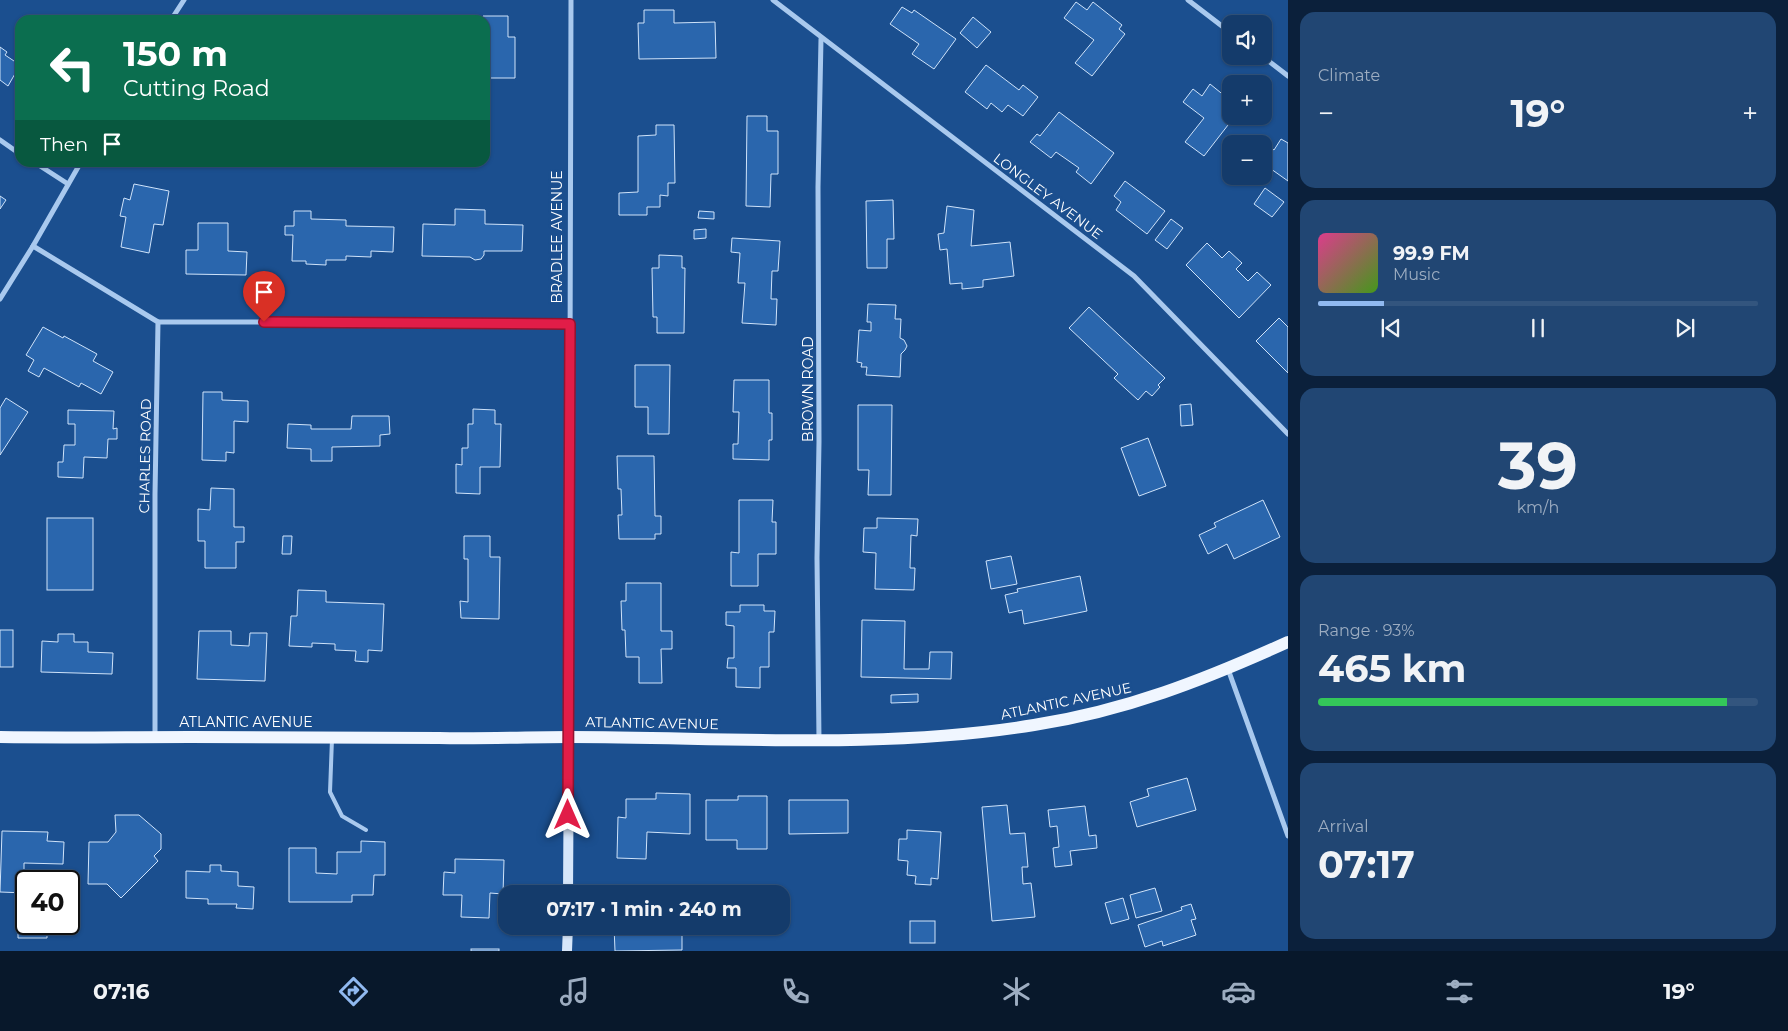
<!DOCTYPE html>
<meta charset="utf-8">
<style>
:root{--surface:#143b6b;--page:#214673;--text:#f1f3f6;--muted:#9dadc1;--line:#33557e;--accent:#90b9f0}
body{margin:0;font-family:Montserrat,sans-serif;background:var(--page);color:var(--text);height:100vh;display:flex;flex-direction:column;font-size:19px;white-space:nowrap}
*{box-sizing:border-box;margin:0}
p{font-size:16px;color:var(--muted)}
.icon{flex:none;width:28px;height:28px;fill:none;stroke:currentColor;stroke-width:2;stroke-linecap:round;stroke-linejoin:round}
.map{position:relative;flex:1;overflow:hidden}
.panel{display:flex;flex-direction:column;gap:12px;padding:12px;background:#0b203b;width:500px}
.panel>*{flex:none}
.guide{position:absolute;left:15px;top:15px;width:475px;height:152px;border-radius:15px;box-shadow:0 1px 4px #0004,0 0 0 1px var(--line);background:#0b6e4f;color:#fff;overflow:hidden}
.buttons{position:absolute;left:1222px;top:15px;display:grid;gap:10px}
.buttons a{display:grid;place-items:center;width:50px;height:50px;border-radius:10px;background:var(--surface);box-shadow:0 1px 4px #0004,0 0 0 1px var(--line);font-size:25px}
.speed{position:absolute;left:15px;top:870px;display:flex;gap:10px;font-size:25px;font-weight:700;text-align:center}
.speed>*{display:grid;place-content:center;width:65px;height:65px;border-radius:50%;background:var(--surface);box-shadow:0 1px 4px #0004,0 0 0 1px var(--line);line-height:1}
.speed .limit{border:2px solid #111;border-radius:8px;background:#fff;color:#111}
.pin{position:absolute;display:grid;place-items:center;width:42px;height:42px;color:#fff;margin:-51px -21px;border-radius:50% 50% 50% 0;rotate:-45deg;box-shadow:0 0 5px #0007}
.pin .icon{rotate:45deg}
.me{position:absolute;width:55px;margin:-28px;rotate:0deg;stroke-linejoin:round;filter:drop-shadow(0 0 4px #0008)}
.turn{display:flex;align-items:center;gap:18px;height:105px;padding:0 25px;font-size:22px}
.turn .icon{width:65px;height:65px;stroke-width:2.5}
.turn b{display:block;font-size:35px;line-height:42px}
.then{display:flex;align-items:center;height:48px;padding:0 25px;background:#0003;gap:10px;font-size:19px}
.big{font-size:38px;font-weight:700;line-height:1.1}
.panel .tile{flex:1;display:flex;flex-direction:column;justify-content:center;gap:8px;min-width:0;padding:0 18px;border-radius:15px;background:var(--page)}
.panel .dial{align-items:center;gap:0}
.dial b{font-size:65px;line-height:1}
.song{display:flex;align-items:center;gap:15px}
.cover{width:60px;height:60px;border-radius:8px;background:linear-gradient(135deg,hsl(330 70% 55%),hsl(100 70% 35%))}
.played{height:5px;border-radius:2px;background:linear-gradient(90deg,var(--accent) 15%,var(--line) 15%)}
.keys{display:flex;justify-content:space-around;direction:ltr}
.heat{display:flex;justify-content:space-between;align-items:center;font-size:28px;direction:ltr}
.charge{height:8px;border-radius:4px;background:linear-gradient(90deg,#34c759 93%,var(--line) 0)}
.trip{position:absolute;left:498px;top:885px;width:292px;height:50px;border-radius:15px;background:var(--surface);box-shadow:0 1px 4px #0004,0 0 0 1px var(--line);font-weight:700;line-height:50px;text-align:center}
.tab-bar{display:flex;height:80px;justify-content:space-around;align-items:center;background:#08182b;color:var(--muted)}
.tab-bar .icon{width:35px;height:35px}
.tab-bar .active{color:var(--accent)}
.tab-bar b{font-size:22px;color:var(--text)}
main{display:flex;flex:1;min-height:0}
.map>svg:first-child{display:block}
</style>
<main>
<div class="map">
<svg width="1288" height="951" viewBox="0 0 1288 951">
<rect width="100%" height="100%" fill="#1b4f8f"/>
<g fill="#2a66ad" stroke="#cfe3fa">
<path d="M1076,2L1087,10L1093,2L1122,25L1119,29L1125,34L1092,76L1075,63L1094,40L1064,18Z"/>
<path d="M902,7L912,13L914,10L956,39L934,69L912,54L919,44L890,24Z"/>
<path d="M644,10H674V23L715,22L716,58L639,59L638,23H644Z"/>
<path d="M483,16H508V37H515V78H485V20H483Z"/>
<path d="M973,17L991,32L977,48L960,33Z"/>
<path d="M0,47L7,52L5,55L20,65L8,86L0,80Z"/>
<path d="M986,65L1019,90L1023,85L1038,97L1023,116L1008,105L1002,112L991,103L987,109L965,92Z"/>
<path d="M1210,84L1231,101V116H1235L1204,156L1185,142L1204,118L1183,102L1193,89L1202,96Z"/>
<path d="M1059,112L1114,153L1091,184L1076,172L1079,168L1056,152L1051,158L1030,142L1037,134L1040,136Z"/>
<path d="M747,116H767V131H778V174H771L770,207L746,206Z"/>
<path d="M656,125H674L675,183H668V196L660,195V207H647V215H619V193L638,192V136L656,135Z"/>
<path d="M1281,139L1288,143V181L1264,164V147L1266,144L1274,150Z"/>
<path d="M1125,181L1165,211L1147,234L1116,210L1121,202L1114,196Z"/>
<path d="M134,184L169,191L163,225L154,224L149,253L121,247L126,217L120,216L124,198L130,200Z"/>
<path d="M1265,188L1284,202L1272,217L1254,204Z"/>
<path d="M0,196L6,200L0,209Z"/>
<path d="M893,200L894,239H887V268H867L866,201Z"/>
<path d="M947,206L974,210L971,246L1010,242L1014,276L983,280V287L962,289V283L950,284L947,249L940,250L938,234L944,233Z"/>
<path d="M455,209L485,210V224L523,225L522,251H484V255L481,259L475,260L470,257L422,256L423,224L455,225Z"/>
<path d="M294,211H311V219L346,220V226L394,227L393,252L371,251V257L346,256V260H326V265L306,264V261H292L293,235H285V226H294Z"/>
<path d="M699,211L714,212V219L698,218Z"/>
<path d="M1171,219L1183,228L1167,249L1155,240Z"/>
<path d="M198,223H228V251L247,252L246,275L186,274V250H198Z"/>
<path d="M706,229V238L694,239V230Z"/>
<path d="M732,238L780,241L778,271H772L771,299H777L776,325L742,323L745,283H738L740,253L731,252Z"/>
<path d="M1207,243L1222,258L1229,251L1242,263L1236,269L1248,281L1257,272L1271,285L1239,318L1186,265Z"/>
<path d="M659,255L682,256V268H685L684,333H657V317H653L652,268H659Z"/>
<path d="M868,304L896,305L895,319H901L900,338L904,340L907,346L905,350L901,354L900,377L866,375L867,367H861L862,363L857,362L859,330L871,331V322H867Z"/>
<path d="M1089,307L1165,378L1158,385L1160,387L1152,396L1146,391L1138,400L1114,378L1118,374L1069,328Z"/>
<path d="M1279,318L1288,327V373L1256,341Z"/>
<path d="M43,327L63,338L64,336L97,354L93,361L113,372L101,394L81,383L79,387L44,368L39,377L28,371L34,360L26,355Z"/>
<path d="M635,365H670L669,434H648V407H635Z"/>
<path d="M734,380H769V413H772V440H769V460L733,459V444H738L739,412H733Z"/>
<path d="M203,392H222V400L248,401V422L234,421V453L226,452V461L202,460Z"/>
<path d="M6,398L28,412L0,455V408Z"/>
<path d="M1191,404L1193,425L1181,426L1180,405Z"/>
<path d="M858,405H892L891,495H868L869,470H858Z"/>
<path d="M473,409L495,410V424H501L500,467H480V494L456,493V464L462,465V448H468V424H473Z"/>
<path d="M68,410L114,411L113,429L117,428V439H108L107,458L84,457L83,478L58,477V462H63L64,445H75V424H68Z"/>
<path d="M352,416H389L390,434L380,435V446L332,447V461H311V449L287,448L288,424L311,425V429H351Z"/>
<path d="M1148,438L1166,486L1139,496L1121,448Z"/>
<path d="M617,456H654L655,516H661V534H655V539H619L618,515H622L621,489H618Z"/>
<path d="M211,488L234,489V527H244V542H236V568H205V541H198V509L210,510Z"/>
<path d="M739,500H773L772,522H776V554H758V586H731V552L739,553Z"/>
<path d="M1263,500L1280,537L1234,559L1227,544L1208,554L1199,535L1216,527L1214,523Z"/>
<rect x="47" y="518" width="46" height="72"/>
<path d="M877,518L918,519L917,536L911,535L910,568H915L914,590L875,589L876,553L863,552L864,528H877Z"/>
<path d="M283,536H292L291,554H282Z"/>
<path d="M464,536H490V557H500L499,619L461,618L460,601L468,602V559H464Z"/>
<path d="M1011,556L1017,584L991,589L986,561Z"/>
<path d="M1080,576L1087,611L1024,624L1022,610L1009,613L1005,595L1018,592L1017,589Z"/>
<path d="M626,583H661V631H672V649H661L662,683H639V657H626L625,630H622L621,601H626Z"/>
<path d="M298,590L326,591V602L384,604L382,651L368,650V662L355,661L356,651L335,650V644L312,643V647L289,646L291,616H297Z"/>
<path d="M740,605H764V611H775L774,632H769V667H760V688L736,687V668H727L728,658H734V626L726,625V612H740Z"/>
<path d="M862,620L905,621L904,669H929L930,652H952L951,679L861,677Z"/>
<rect x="0" y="630" width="13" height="37"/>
<path d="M199,631H231V645L249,646L250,633H267L265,681L197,679Z"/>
<path d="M58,634H74V642H88V652L113,653L112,674L41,672L42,641L58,642Z"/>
<path d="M918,694V702L891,703V695Z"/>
<path d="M1187,778L1196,810L1137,827L1130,802L1149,796L1147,789Z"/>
<path d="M656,793L690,794V834L647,832L646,859L617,858L618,817L626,818V799H656Z"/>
<path d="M738,796H767V849H737V840H706V800H738Z"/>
<path d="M789,800H848V833L789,834Z"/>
<path d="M1007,805L1010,834L1025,833L1028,867H1022L1023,884L1031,883L1035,917L992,921L982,807Z"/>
<path d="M1085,806L1089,836L1096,835L1097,848L1070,851L1072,865L1055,867L1053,848L1059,847L1057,826L1050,827L1048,810Z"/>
<path d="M115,815H139L161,834V849L154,856L158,861L121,898L107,884H88L89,842H108L116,832Z"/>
<path d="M907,830L941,832L938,879L931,878V885L915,884L916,876L907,875L908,861L898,860L899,839H907Z"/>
<path d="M2,831L48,832L47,841L64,842L63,864L24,863V873L40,874V881H26V893L0,892Z"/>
<path d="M361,841L385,842V875H374L373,895H352V902H289V848H316V873L337,874V852H361Z"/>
<path d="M455,859L504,860L503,894L490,893L489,918L461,917L462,895H443L444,872L455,873Z"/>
<path d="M210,865H221V871L238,872V886L254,887L253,909L236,908L237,904H208V899L186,898V871L210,872Z"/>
<path d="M1155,888L1162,911L1136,918L1130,895Z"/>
<path d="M1123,898L1129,919L1111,924L1105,903Z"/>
<path d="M18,903H26V924H47V938H18Z"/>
<path d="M1191,904L1196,919L1191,920L1196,935L1163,946L1162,941L1145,947L1138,925L1182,910L1181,907Z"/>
<rect x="910" y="921" width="25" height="22"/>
<path d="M614,926H682V950L615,951Z"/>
<rect x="471" y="949" width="28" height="2"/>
</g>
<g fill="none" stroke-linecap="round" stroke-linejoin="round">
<path stroke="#a9c9ee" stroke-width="4" d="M332,739L330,792L342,816L366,830"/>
<g stroke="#a9c9ee" stroke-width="5">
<path d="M773,0L1134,276L1288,434"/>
<path d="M1188,0L1231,33"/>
<path d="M171,20L184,0"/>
<path d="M1262,56L1288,76"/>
<path d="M0,140L20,154"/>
<path d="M34,162L68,184"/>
<path d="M33,246L158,322L155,494V735"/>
<path d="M0,299L33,246L81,162"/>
<path d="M158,322H264L570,325"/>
<path d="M1228,669L1288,836"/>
<path d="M569,737L571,0"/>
<path d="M819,740L817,558L819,442L818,187L821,39"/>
</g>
<g stroke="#d6e6fa" stroke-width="10">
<path d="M568,894L569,737"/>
<path d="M567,951L568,926"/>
</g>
<path stroke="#f0f6ff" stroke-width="12" d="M0,737C63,738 127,737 190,737C273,737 356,737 439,738C482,739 526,737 570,737C724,737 881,750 1034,725C1125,711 1204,680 1288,642"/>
</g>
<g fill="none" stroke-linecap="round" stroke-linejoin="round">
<defs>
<path id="route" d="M264,322L570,324L568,815"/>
</defs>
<use href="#route" stroke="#92132f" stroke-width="12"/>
<use href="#route" stroke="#e11d48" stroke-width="9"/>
</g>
<g text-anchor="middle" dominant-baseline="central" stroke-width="5" stroke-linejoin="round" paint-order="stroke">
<g font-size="14" fill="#fff" stroke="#1b4f8f">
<text transform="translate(1048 196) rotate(37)">LONGLEY AVENUE</text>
<text transform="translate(557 237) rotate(-90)">BRADLEE AVENUE</text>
<text transform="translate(808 389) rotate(-90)">BROWN ROAD</text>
<text transform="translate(145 456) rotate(-89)">CHARLES ROAD</text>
<text transform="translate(1066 701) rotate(-12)">ATLANTIC AVENUE</text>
<text x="246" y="722">ATLANTIC AVENUE</text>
<text transform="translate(652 723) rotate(1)">ATLANTIC AVENUE</text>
</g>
</g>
</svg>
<div class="buttons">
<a><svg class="icon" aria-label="sound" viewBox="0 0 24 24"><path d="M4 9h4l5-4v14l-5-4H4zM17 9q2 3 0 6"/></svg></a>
<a>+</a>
<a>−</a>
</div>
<div class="speed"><div class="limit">40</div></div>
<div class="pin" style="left:264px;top:322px;background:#d93025"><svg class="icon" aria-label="arrive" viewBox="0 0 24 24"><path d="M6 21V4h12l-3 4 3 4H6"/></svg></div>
<svg class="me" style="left:568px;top:815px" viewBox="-20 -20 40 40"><path d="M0-17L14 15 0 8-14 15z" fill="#e11d48" stroke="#fff" stroke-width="4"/></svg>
<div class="trip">07:17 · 1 min · 240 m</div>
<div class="guide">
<div class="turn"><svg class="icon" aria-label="left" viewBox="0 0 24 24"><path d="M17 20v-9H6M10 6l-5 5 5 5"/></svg><div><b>150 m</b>Cutting Road</div></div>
<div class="then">Then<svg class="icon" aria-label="arrive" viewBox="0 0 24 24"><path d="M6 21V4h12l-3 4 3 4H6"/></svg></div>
</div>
</div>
<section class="panel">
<div class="tile"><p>Climate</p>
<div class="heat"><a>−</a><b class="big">19°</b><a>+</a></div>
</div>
<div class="tile">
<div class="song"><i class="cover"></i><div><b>99.9 FM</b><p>Music</p></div></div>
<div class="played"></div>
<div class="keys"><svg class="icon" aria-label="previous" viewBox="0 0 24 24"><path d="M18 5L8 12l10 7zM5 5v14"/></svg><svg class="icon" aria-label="pause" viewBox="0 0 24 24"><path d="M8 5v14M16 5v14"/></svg><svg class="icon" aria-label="next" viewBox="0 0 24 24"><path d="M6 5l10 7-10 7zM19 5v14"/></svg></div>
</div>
<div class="tile dial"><b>39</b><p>km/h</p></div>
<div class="tile"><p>Range · 93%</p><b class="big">465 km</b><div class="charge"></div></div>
<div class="tile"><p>Arrival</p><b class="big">07:17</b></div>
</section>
</main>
<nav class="tab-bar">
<b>07:16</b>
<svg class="icon active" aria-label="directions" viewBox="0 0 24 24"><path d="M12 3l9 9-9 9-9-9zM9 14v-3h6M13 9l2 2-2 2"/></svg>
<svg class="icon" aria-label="music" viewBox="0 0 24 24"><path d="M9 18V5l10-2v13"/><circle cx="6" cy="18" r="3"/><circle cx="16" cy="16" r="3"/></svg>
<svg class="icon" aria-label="phone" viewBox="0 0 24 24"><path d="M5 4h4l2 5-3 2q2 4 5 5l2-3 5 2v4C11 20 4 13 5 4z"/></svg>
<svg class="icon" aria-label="climate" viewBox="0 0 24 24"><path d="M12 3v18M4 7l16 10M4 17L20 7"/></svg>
<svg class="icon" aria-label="car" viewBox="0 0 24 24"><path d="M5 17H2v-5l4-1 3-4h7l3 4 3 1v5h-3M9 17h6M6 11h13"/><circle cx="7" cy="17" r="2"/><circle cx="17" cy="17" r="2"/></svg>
<svg class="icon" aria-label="filters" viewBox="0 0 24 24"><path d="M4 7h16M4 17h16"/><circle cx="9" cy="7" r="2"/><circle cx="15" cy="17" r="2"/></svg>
<b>19°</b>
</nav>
